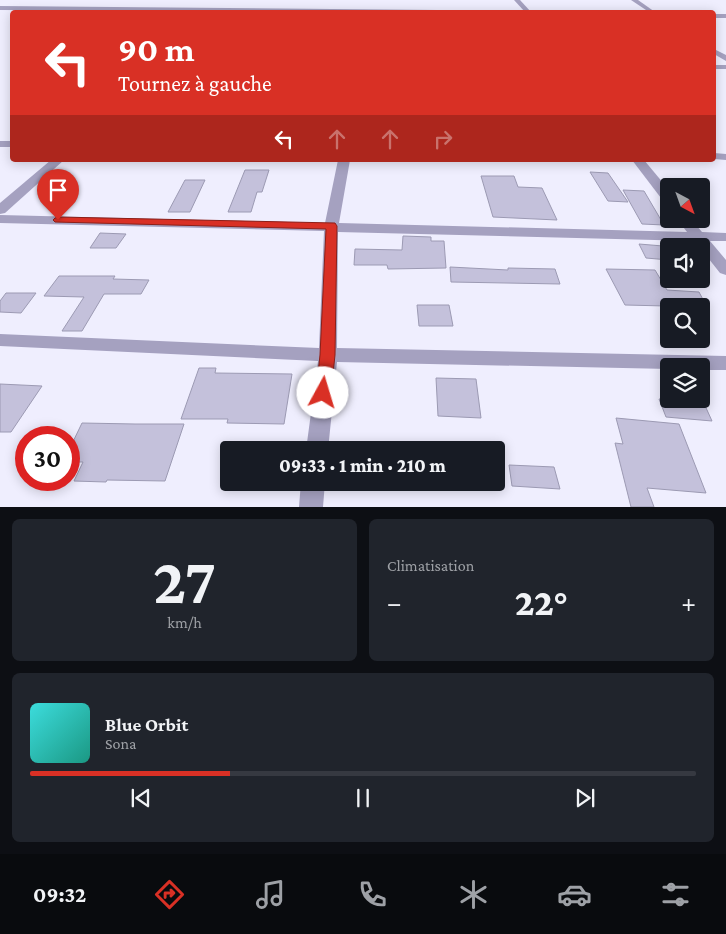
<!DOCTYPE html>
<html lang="fr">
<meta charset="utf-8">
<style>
:root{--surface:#171b24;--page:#20242c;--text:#f1f3f6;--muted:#9ea1a6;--line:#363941;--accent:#d93025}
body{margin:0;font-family:"Crimson Pro",serif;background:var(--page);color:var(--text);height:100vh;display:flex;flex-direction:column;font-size:19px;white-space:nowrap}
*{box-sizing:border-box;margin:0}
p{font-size:16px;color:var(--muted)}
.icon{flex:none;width:28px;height:28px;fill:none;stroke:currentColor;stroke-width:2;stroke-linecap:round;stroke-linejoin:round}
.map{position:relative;height:507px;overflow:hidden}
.sheet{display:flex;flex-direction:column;gap:12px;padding:12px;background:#0d0f14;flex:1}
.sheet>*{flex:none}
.top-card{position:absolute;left:10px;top:10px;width:706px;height:152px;border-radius:5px;box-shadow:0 2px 12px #0003;background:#d93025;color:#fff;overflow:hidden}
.needle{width:32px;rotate:139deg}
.fabs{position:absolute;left:660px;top:178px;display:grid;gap:10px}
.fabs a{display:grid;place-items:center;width:50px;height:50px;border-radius:5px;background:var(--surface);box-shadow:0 2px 12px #0003;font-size:25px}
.speed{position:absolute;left:15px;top:426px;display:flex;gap:10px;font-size:25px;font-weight:700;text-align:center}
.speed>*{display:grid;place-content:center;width:65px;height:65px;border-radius:50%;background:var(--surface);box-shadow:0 2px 12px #0003;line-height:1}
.speed .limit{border:8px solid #d22;background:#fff;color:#111}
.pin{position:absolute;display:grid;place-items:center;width:42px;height:42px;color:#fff;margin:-51px -21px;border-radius:50% 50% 50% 0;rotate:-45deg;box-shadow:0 0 5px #0007}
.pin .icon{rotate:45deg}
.me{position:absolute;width:55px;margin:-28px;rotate:6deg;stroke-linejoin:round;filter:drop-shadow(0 0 4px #0008)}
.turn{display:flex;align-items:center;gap:18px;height:105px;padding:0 25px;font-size:22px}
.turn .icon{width:65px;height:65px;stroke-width:2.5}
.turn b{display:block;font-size:35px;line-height:42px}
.lanes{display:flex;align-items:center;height:48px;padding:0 25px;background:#0003;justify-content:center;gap:25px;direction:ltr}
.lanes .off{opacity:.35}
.big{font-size:38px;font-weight:800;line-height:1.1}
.sheet .widget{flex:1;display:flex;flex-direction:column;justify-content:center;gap:8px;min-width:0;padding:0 18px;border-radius:8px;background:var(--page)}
.sheet .dial{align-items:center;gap:0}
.dial b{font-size:65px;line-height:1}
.song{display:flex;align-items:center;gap:15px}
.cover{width:60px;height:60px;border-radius:8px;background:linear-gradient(135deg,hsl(180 70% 55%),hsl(170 70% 35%))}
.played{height:5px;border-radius:2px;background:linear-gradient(90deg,var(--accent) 30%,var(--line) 30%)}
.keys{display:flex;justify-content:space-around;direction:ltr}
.heat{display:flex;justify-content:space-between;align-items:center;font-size:28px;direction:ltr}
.sheet .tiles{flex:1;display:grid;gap:12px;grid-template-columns:1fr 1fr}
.widget:last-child{grid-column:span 2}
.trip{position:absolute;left:220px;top:441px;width:285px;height:50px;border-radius:5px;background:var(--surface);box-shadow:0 2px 12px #0003;font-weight:800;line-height:50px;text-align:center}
.dock{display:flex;height:80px;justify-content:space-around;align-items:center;background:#090b0e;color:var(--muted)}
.dock .icon{width:35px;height:35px}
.dock .active{color:var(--accent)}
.dock b{font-size:22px;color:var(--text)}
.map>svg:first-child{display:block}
</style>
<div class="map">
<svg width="726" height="507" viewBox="0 0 726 507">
<rect width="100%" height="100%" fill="#efeefe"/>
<g fill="#c4c1db" stroke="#9c9ab3">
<path d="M245,170H269L262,192H257L251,212H228Z"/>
<path d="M590,172L608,173L628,202L608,201Z"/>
<path d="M481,176H514L518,187L542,188L557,220L493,217Z"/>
<path d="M185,180H205L190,212H168Z"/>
<path d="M623,190L644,191L664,225L642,224Z"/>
<path d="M100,233L126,234L116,248H90Z"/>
<path d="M403,236L431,237V241H444L446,268L388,269L387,265H354L355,249L402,250Z"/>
<path d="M639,244L663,246L669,260L646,258Z"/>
<path d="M450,267L508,270V268L555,269L560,284L451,282Z"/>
<path d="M606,269L655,270L667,290L699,292L707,307L625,305Z"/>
<path d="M59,276H115L113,279L149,280L141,294H104L82,331H62L84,297L44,296Z"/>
<path d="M6,293H36L21,313L0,312V301Z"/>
<path d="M417,305H449L453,326H419Z"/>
<path d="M199,368H216L215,373L292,374L284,424L227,423L228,419H181Z"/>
<path d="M436,378L476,379L481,418L438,416Z"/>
<path d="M0,384L42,386L11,432H0Z"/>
<path d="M659,399H702L712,421L666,417Z"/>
<path d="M616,418L679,424L706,493L647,488L654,507H631L615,443L623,444Z"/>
<path d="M82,423L135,424H184L165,481L107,480L106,482L74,481L83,462H69V450Z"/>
<path d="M509,465L554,467L560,489L512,486Z"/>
</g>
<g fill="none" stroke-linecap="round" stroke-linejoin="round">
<g fill="#a5a1c0" fill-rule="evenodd">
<path d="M514,0H520L531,12H525Z"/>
<path d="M631,0H638L655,12H649Z"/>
<path d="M0,6L437,10L440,12L0,10Z"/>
<rect x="714" y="14" width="12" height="4"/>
<path d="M714,49L726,55V61L714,54Z"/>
<rect x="714" y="65" width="12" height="4"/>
<rect x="0" y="141" width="12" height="6"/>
<path d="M714,153L726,154V160L714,159Z"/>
<path d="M51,160H64L5,213L0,214V203Z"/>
<path d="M338,160H350L339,223L687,232L677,219H691L702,232L726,233V241H710L726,260V275L720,273L701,249V246H699L694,241L338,232L337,348L726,356V370H701V366H669V369L337,362L328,450H306L318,361L0,346V334L319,348L324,231L0,223V215L325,223Z"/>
<path d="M632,160H644L669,190V203L664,202Z"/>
<path d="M301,482H325L323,507H299Z"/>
</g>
</g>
<path fill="#d93025" stroke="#8d1f18" d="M58,217L335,223L337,226L335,355L331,393L329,397L323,399L318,397L316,393L320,355L326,229L55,222L53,220L55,218Z"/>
</svg>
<div class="fabs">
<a><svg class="needle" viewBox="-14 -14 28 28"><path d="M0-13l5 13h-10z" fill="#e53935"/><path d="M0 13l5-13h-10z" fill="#9ea1a6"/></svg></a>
<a><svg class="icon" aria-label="sound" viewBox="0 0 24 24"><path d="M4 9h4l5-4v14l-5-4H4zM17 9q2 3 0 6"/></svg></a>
<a><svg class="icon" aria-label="search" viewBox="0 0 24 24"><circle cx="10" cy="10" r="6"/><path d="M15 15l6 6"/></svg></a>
<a><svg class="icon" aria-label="layers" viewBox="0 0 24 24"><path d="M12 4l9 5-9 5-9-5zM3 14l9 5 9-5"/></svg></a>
</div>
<div class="speed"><div class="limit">30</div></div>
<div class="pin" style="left:58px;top:220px;background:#d93025"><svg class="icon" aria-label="arrive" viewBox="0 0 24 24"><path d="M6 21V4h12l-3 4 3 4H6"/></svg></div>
<svg class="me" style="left:323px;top:393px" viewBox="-20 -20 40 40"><circle r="19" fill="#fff"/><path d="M0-13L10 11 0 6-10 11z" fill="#d93025"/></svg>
<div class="trip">09:33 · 1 min · 210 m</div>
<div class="top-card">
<div class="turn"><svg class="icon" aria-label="left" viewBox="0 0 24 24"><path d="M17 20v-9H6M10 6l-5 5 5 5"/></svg><div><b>90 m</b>Tournez à gauche</div></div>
<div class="lanes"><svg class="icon" aria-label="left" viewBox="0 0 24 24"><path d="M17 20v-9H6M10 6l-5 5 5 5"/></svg><svg class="icon off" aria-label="ahead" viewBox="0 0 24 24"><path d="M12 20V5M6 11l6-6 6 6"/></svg><svg class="icon off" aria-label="ahead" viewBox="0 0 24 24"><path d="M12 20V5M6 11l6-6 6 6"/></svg><svg class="icon off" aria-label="right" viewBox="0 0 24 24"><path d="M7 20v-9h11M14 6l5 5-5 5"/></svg></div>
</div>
</div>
<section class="sheet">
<div class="tiles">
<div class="widget dial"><b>27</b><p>km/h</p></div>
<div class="widget"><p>Climatisation</p>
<div class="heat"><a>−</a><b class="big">22°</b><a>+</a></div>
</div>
<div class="widget">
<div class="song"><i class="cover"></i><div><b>Blue Orbit</b><p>Sona</p></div></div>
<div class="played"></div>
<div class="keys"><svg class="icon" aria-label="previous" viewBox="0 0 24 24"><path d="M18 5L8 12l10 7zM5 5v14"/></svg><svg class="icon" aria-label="pause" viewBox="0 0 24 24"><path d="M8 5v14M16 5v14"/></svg><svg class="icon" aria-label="next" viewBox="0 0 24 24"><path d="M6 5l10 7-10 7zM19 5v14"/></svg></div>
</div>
</div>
</section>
<nav class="dock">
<b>09:32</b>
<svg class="icon active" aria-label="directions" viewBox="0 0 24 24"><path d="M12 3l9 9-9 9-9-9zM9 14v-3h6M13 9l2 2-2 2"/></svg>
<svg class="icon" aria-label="music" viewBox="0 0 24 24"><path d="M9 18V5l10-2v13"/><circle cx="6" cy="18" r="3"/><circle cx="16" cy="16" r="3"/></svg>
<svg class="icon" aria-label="phone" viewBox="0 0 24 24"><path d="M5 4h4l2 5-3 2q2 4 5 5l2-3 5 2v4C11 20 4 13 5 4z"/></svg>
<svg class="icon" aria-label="climate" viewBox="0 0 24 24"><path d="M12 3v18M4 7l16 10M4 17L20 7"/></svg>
<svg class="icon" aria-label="car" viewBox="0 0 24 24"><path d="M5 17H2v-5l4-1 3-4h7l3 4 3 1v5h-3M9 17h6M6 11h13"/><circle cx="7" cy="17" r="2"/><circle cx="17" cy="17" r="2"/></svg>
<svg class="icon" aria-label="filters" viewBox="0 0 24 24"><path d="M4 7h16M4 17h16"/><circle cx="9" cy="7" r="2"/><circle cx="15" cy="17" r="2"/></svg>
</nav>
